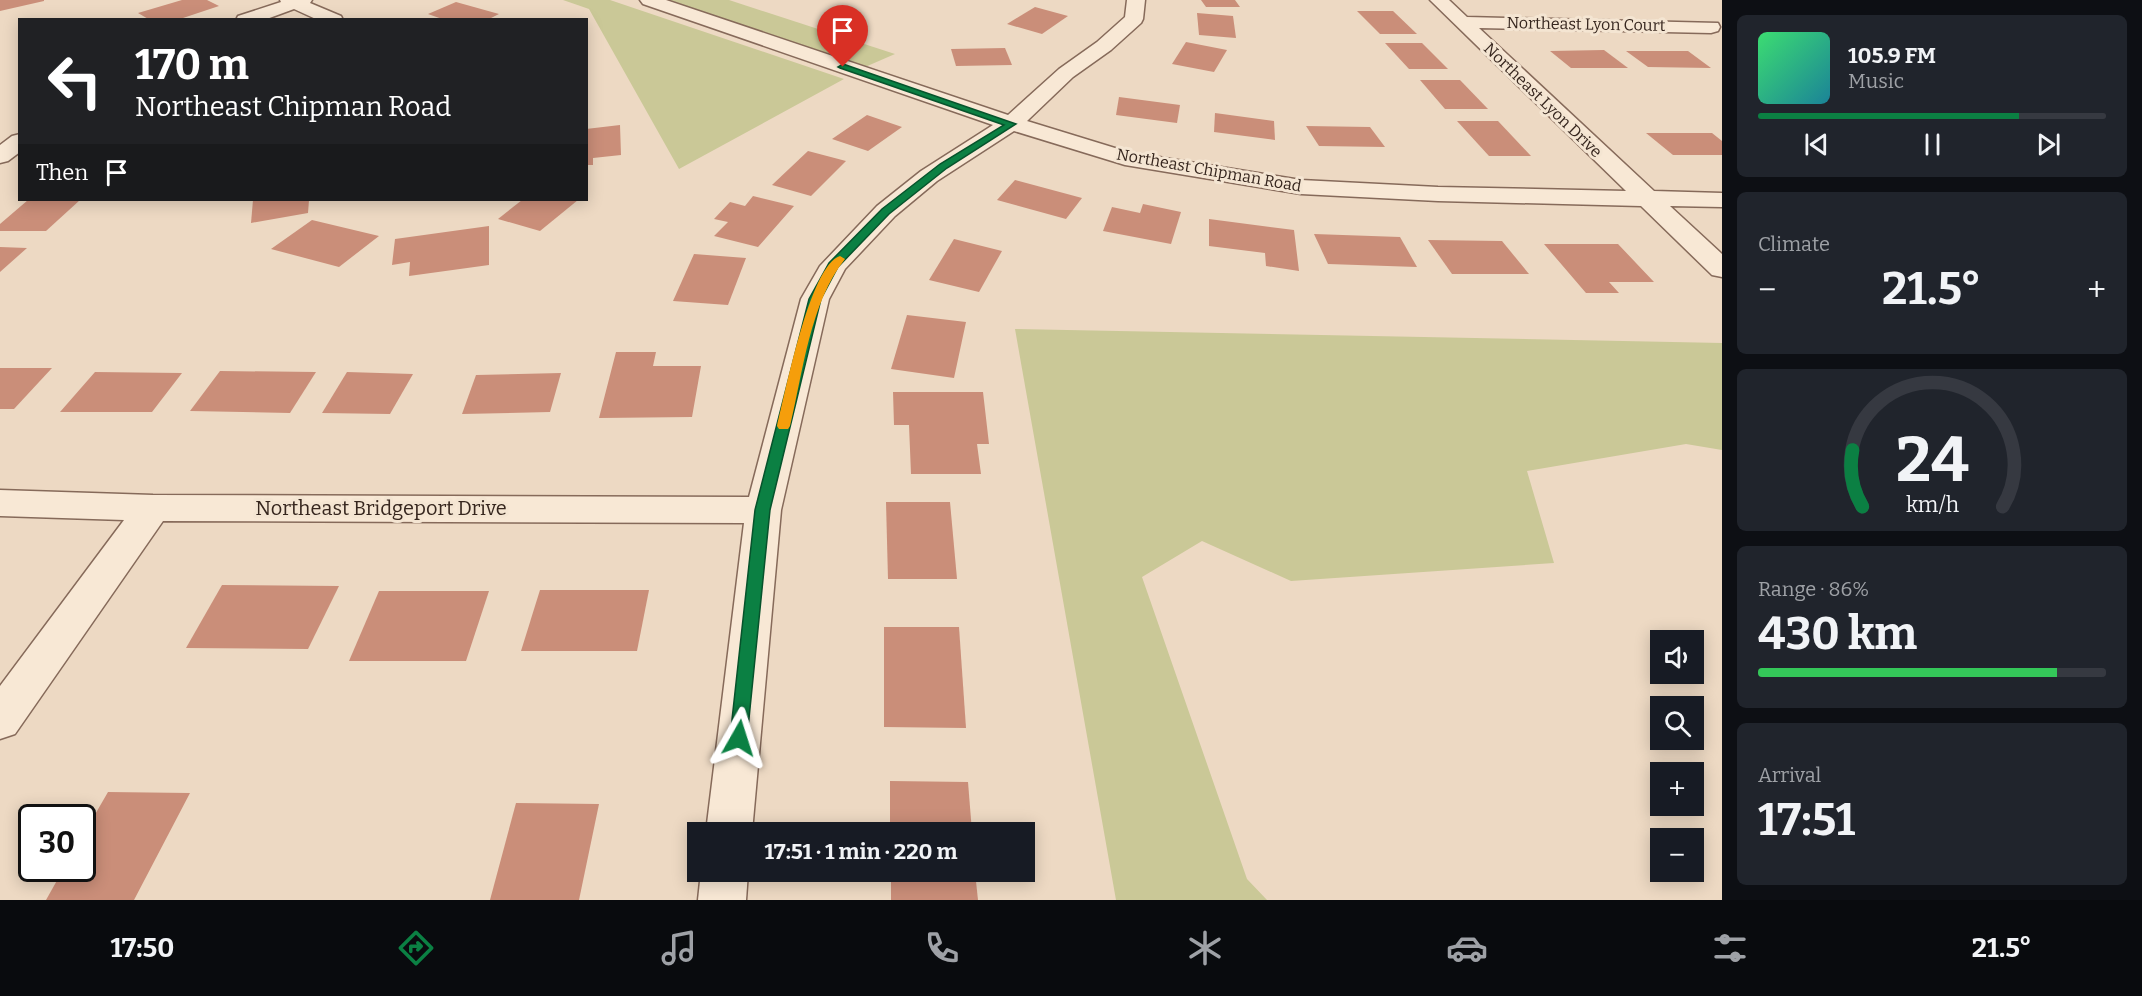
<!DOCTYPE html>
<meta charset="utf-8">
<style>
:root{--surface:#171b24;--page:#20242c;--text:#f1f3f6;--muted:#9ea1a6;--line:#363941;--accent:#0b8043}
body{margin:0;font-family:Bitter,serif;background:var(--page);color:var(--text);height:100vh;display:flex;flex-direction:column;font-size:22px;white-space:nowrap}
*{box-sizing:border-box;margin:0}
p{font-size:20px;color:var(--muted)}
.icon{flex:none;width:33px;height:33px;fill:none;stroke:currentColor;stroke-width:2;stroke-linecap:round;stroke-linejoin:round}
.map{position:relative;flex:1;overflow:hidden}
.drawer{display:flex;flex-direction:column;gap:15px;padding:15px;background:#0d0f14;width:420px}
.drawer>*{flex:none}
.guide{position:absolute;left:18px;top:18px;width:570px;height:183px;border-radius:0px;box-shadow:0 3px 15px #0003;background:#202124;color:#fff;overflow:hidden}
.fabs{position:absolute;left:1650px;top:630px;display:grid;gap:12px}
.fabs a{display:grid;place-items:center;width:54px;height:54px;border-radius:0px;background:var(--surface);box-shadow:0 3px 15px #0003;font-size:30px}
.speed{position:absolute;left:18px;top:804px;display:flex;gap:12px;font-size:30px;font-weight:700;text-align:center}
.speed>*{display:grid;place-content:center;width:78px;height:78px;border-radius:50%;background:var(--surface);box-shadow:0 3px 15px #0003;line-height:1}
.speed .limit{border:3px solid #111;border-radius:9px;background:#fff;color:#111}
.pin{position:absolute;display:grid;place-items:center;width:51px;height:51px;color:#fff;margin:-62px -26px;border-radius:50% 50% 50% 0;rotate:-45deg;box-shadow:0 0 6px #0007}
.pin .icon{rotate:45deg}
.me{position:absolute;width:66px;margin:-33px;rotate:6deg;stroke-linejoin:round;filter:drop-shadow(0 0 4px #0008)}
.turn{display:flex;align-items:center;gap:21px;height:126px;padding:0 18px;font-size:27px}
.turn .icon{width:78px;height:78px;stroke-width:2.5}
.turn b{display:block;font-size:42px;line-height:51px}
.then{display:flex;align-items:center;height:57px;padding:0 18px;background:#0003;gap:12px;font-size:22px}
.big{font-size:45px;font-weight:700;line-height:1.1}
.drawer .card{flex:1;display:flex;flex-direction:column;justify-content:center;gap:9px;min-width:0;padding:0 21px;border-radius:9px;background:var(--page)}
.drawer .dial{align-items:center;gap:0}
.dial svg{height:156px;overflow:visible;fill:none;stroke:var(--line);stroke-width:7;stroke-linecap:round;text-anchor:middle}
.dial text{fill:var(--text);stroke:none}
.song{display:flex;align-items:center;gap:18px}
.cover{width:72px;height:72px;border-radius:9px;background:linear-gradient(135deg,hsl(140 70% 55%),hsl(190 70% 35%))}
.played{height:6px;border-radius:3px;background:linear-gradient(90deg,var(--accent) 75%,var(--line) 75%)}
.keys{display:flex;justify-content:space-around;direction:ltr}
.heat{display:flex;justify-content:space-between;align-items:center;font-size:33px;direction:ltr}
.charge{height:9px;border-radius:4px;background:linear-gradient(90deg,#34c759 86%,var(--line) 0)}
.trip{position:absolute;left:687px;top:822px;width:348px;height:60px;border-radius:0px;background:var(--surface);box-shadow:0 3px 15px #0003;font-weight:700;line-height:60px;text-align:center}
.menu{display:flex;height:96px;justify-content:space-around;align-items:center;background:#090b0e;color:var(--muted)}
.menu .icon{width:42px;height:42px}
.menu .on{color:var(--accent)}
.menu b{font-size:27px;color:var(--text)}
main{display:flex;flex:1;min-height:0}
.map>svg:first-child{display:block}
</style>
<main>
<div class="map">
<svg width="1722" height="900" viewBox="0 0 1722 900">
<rect width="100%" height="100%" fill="#edd9c3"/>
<g fill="#cac897">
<path d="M563,0H610L844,79L679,169L589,9Z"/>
<path d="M669,0H729L895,54L865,67Z"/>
<path d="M1015,329L1722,343V450L1686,444L1527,471L1554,563L1291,581L1202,541L1142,577L1247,879L1267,900H1116Z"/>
</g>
<g fill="#ca8e79">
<path d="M0,0H44V1L0,11Z"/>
<path d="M182,0H207L219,6L177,20H150L138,13Z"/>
<path d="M1201,0H1235L1240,7H1206Z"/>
<path d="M456,2L499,14L487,20H445L428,14Z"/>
<path d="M1035,7L1068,16L1042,34L1007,24Z"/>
<path d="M1357,11H1393L1417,34H1380Z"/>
<path d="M1197,13L1233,16L1236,38L1199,35Z"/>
<path d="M1186,42L1227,50L1214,72L1172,64Z"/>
<path d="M1385,43H1422L1448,69H1409Z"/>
<path d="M1005,48L1012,65L956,66L951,49Z"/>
<path d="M1604,50L1628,68H1571L1550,51Z"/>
<path d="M1626,51H1688L1711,68L1648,67Z"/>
<path d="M1420,80H1460L1488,109H1445Z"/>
<path d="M1119,97L1180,105L1177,123L1116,115Z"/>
<path d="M1215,113L1274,121L1275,140L1214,132Z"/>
<path d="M867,115L902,127L868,151L832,139Z"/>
<path d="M1457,121H1498L1531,156H1489Z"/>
<path d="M620,125L621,155L593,158V165H586V129Z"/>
<path d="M1306,126L1370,127L1385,147L1319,146Z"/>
<path d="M1646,133H1712L1722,141V155H1673Z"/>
<path d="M808,151L846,161L811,196L772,185Z"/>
<path d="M1015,180L1082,198L1066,219L997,200Z"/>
<path d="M753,196L794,206L758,247L714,236L728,222L714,219L730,202L745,206Z"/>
<path d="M28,200H80L46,231H0V224Z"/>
<path d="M253,200H309L308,213L251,223Z"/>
<path d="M522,200H578L540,231L498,219Z"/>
<path d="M1143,204L1181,212L1171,244L1103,231L1112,207L1140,213Z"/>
<path d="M1209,219L1294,230L1299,271L1266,266L1265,253L1209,246Z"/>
<path d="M312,220L379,236L339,267L271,249Z"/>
<path d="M489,226V265L409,276L410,262L392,265L395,239Z"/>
<path d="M1314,234L1400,237L1417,267L1328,264Z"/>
<path d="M954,239L1002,251L979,292L929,280Z"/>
<path d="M1428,240L1502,241L1529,274H1452Z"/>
<path d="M1544,244H1618L1654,282H1609L1619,293H1586Z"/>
<path d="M0,247L27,248L0,272Z"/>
<path d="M694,254L746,258L728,305L673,301Z"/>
<path d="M907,315L966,322L954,378L891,369Z"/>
<path d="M616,352H656L653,366H701L692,417L599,418Z"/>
<path d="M0,368H52L14,409H0Z"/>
<path d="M220,371L316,372L290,413L190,411Z"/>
<path d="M95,372L182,373L152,412H60Z"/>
<path d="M347,372L413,374L390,414L322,413Z"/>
<path d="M561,373L550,412L462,414L476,375Z"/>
<path d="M893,392H983L989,444H977L981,474H911L909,425H894Z"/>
<path d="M886,502H950L957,579H888Z"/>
<path d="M222,585L339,586L308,649L186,648Z"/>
<path d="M540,590H649L637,651H521Z"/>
<path d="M379,591H489L466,661H349Z"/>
<path d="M884,627H959L966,728L884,727Z"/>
<path d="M890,781L968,782L972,832H890Z"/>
<path d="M108,792L190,793L134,900H46L64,868H82V837Z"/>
<path d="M516,803L599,804L579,900H490Z"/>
<path d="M891,872H975L978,900H891Z"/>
</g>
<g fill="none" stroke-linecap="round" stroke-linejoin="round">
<defs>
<g id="minor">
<path d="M280,0H312L310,3L341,16L343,20H318L294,9L264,20H236L238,16L281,2Z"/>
<path d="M640,0H666L1008,115L1059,69L1097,42L1125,17L1127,0H1145L1143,19L1141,23L1111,50L1073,77L1027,121L1128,152L1301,180L1438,187L1626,191L1430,0H1449L1467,17L1718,23L1720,27L1718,31L1711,33L1479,28L1654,191L1722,193V207L1670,206L1722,254V277L1712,275L1641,206L1438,201L1301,194L1125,165L1014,131L937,181L895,216L845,269L829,299L781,510L752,832H706L744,523L163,521L15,734L0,739V686L124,520L0,516V490L153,495L749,497L801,299L820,266L877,206L921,171L993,125L643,4Z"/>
<path d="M20,134V152L8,161L0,163V145L12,136Z"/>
<path d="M701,872H748L746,900H698Z"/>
</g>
</defs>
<use href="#minor" stroke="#866a5a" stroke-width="3"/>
<use href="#minor" fill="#f8e8d5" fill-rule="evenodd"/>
</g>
<path fill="#0b8043" stroke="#07532c" stroke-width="1.5" d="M843,64L1016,124L947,168L889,214L838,267L821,299L770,510L747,738L745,744L739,746L732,744L730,738L755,510L809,299L829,263L882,209L940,164L1004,125L840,68L838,67Z"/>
<path fill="#f59e0b" d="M840,256L845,259C810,303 803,372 790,426L788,429H779L777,426C785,394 810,265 840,256Z"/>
<g text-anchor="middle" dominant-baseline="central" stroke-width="6" stroke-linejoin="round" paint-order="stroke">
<g font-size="16" fill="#36261e" stroke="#f4e5d2">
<text transform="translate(1586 24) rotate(1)">Northeast Lyon Court</text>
<text transform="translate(1543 100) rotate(44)">Northeast Lyon Drive</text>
<text transform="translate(1209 170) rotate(10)">Northeast Chipman Road</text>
</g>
<g font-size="20" fill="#36261e" stroke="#f4e5d2">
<text x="381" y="508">Northeast Bridgeport Drive</text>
</g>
</g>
</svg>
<div class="fabs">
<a><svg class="icon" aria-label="sound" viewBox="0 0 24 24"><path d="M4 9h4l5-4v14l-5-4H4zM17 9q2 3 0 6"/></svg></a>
<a><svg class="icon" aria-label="search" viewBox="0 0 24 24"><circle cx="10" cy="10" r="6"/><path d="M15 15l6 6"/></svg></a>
<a>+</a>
<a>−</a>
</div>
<div class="speed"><div class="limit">30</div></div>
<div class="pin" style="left:843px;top:67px;background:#d93025"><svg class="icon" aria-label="arrive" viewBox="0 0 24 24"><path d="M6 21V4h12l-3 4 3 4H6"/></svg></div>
<svg class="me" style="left:739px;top:738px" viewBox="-20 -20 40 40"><path d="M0-17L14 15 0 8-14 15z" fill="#0b8043" stroke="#fff" stroke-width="4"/></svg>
<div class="trip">17:51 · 1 min · 220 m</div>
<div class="guide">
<div class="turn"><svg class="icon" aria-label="left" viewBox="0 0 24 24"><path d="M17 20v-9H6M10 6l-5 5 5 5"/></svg><div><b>170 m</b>Northeast Chipman Road</div></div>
<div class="then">Then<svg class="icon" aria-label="arrive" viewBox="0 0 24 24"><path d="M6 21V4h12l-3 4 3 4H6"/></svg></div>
</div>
</div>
<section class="drawer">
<div class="card">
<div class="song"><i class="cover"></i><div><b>105.9 FM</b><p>Music</p></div></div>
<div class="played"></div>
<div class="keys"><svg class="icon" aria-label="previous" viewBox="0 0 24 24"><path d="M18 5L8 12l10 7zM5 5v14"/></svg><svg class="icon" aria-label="pause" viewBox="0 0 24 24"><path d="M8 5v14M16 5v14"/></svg><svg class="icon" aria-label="next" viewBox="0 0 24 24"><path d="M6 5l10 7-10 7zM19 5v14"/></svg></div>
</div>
<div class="card"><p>Climate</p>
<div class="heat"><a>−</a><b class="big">21.5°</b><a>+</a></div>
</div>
<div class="card dial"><svg viewBox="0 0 100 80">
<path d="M14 69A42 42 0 1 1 86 69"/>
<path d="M14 69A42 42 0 0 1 9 40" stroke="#0b8043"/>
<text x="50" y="56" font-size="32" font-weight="700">24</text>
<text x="50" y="72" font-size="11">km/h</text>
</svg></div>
<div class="card"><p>Range · 86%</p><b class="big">430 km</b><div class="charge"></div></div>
<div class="card"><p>Arrival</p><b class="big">17:51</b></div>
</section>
</main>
<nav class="menu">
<b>17:50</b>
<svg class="icon on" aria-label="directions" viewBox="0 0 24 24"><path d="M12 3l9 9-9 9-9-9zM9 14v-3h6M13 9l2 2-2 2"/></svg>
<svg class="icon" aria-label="music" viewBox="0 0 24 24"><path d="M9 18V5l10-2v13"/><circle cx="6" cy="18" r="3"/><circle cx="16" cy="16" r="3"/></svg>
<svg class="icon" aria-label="phone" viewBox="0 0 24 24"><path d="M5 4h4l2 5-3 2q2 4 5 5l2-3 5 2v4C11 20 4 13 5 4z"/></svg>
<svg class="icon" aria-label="climate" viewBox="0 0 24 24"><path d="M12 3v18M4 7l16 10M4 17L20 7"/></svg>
<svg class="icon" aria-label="car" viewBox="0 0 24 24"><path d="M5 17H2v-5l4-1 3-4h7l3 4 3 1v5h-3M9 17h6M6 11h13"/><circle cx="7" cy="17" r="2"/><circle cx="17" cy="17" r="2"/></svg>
<svg class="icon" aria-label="filters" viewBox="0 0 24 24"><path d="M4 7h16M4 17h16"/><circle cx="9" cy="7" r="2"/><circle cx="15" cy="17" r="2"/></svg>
<b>21.5°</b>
</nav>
